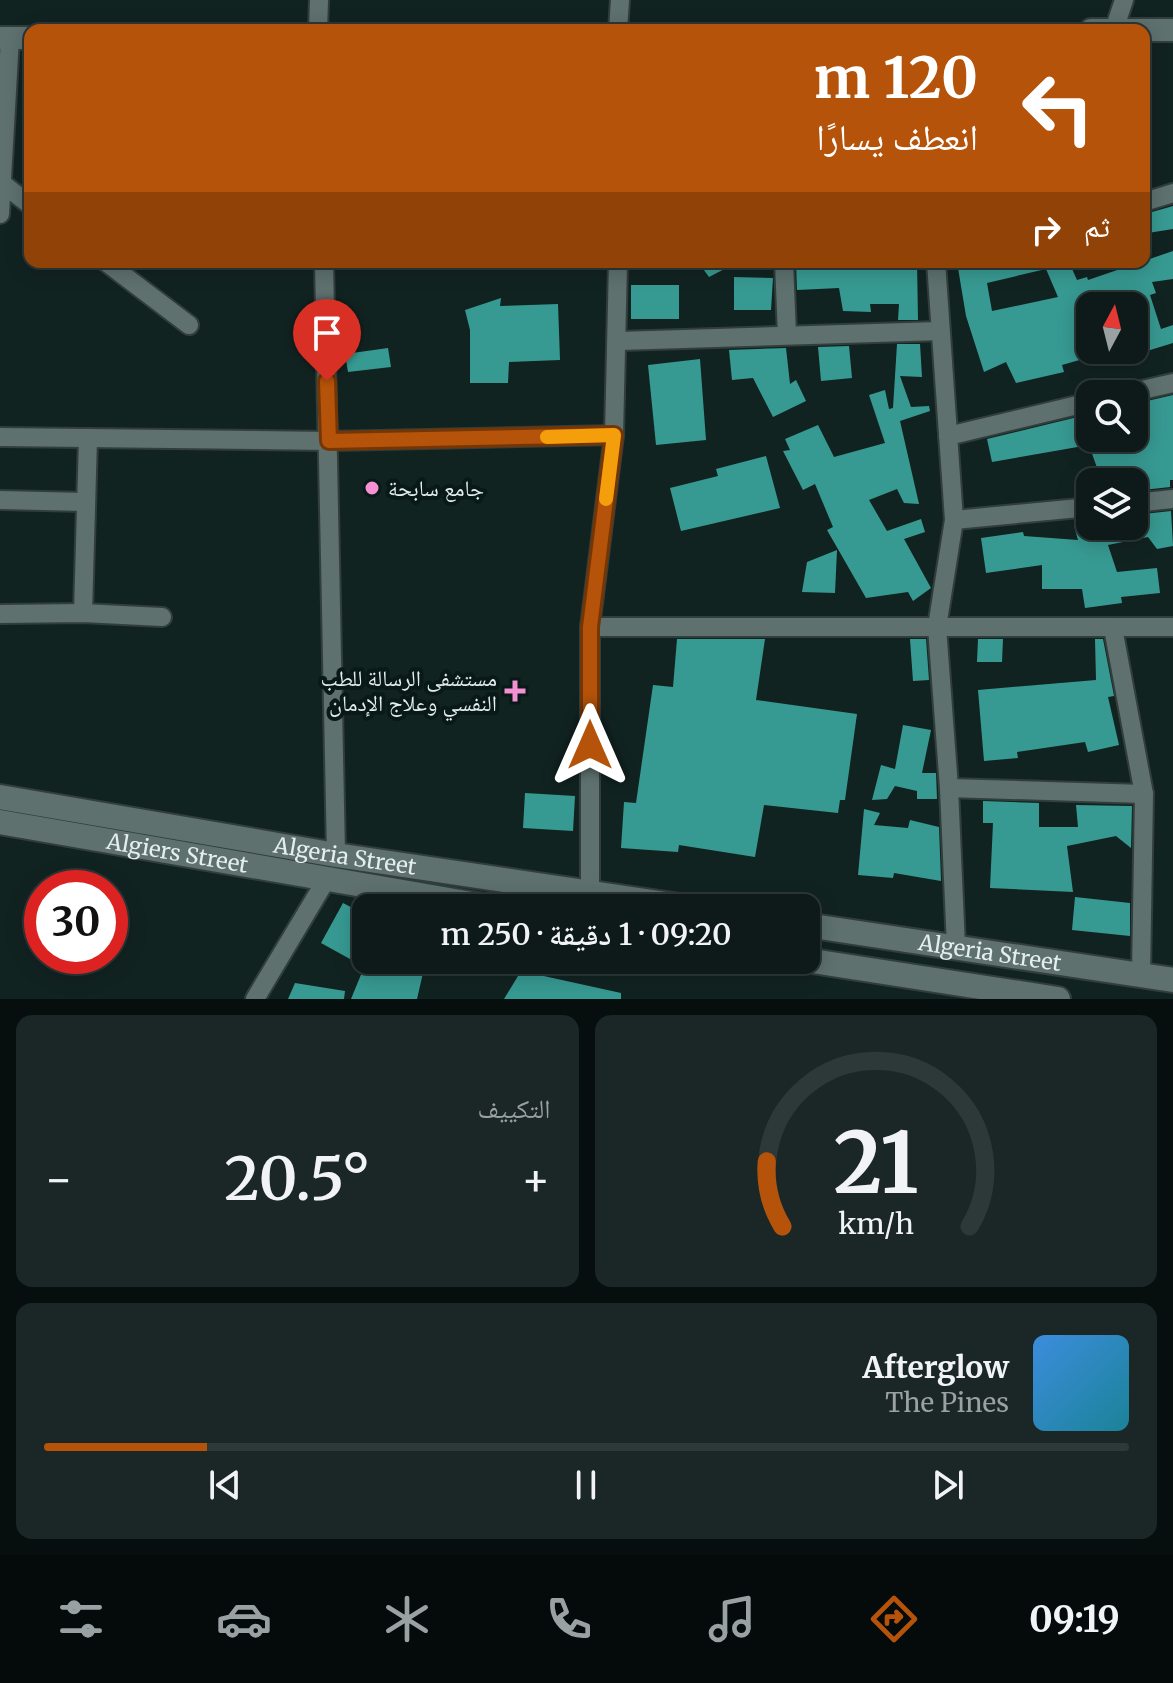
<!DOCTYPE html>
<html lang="ar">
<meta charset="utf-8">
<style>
:root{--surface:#0d1a19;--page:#1b2726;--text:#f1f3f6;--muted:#9aa1a2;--line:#2d3838;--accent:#b45309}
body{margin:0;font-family:Merriweather,"Noto Naskh Arabic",serif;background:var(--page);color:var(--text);direction:rtl;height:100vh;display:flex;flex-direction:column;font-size:30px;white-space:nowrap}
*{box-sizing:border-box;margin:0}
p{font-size:26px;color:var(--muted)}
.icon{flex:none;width:44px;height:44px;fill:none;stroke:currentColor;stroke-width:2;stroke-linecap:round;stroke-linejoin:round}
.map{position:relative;height:999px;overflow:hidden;direction:ltr}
.panel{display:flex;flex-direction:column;gap:16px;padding:16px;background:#070e0e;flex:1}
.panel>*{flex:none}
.hud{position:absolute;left:24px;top:24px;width:1126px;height:244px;border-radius:16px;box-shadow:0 4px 20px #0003,0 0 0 2px var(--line);direction:rtl;background:#b45309;color:#fff;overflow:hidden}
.needle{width:52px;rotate:7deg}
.tools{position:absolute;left:1076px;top:292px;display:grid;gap:16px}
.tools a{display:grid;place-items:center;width:72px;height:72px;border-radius:16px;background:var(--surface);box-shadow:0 4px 20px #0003,0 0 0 2px var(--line);font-size:40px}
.speed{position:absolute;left:24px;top:870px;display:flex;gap:16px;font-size:40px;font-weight:700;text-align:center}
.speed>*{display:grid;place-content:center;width:104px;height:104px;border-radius:50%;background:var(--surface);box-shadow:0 4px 20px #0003,0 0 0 2px var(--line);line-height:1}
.speed .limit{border:12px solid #d22;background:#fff;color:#111}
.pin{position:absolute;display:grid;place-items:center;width:68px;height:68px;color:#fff;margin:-82px -34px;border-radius:50% 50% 50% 0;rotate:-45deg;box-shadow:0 0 8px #0007}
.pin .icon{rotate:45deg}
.me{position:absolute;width:88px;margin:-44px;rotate:0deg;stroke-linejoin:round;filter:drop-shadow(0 0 6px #0008)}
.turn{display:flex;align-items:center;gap:28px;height:168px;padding:0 40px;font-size:36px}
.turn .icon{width:104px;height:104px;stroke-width:2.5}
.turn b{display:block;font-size:56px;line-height:68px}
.then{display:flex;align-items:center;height:76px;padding:0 40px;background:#0003;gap:16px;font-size:30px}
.big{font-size:60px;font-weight:600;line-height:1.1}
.panel .widget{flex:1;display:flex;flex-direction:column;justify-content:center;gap:12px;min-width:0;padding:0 28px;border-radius:16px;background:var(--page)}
.panel .dial{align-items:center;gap:0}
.dial svg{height:208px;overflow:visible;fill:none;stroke:var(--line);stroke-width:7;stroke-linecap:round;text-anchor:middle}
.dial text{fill:var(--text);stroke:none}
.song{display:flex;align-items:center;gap:24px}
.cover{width:96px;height:96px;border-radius:12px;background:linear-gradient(135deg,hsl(210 70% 55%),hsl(190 70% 35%))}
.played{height:8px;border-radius:4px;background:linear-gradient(90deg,var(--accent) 15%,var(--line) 15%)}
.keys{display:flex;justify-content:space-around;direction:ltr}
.heat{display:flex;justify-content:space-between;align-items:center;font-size:44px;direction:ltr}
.panel .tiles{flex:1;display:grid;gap:16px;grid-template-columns:1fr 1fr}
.widget:last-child{grid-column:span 2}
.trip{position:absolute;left:352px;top:894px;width:468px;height:80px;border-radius:16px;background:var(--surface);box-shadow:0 4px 20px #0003,0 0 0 2px var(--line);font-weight:600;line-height:80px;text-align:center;direction:rtl}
.tab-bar{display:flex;height:128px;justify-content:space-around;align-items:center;background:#050a0a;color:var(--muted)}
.tab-bar .icon{width:56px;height:56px}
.tab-bar .active{color:var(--accent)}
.tab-bar b{font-size:36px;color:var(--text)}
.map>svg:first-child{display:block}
</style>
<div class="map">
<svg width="1173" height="999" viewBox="0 0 1173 999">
<rect width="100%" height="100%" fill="#112321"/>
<g fill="#379a92" fill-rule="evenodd">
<path d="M1173,206V229L1148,233L1145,214Z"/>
<path d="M1173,251V279L1152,282L1156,293L1150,295L1161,329L1173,325V343L1134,355V301L1114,306L1111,299L1082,309L1090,338V357L1062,365L1064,372L1016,383L1006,362L984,372L966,316L957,262H1069L1077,280L1087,277L1088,280ZM1046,269L1058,297L992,311L987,283Z"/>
<path d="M698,262H738L709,277Z"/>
<path d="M796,262H917L918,320H898L899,304H870L871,312L843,311L839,288L797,290Z"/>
<path d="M734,277L773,278L771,310H734Z"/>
<rect x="631" y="285" width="48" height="34"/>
<path d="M501,298L500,306L558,304L560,360L509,362L508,383H470V330L465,310Z"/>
<path d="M897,344H920L922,377L900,376L911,407L929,406L930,411L900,421L919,504L904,503L897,489L869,500L887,531L921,519L925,532L904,539L931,588L913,601L908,592L866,598L827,530L833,527L815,484L803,490L783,451L790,450L785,439L818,425L834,457L885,443L869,395L885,390L889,409L893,408Z"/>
<path d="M849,346L852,378L821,381L818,347Z"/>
<path d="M388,348L391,367L348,372L345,354Z"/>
<path d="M786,348L790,384L796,380L806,401L773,417L753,378L732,380L729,350Z"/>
<path d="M700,359L706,440L656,445L648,365Z"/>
<path d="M1173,395V480H1170V487L1134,491V482H1102L1089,445L992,462L987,439L1090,414V438H1134V404Z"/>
<path d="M766,456L780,508L681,531L670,488L718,476L716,469Z"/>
<path d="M1171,511L1173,546L1157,549L1148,537L1108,545L1117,572L1157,568L1160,593L1121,597L1122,603L1085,608L1082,589H1042V565L986,573L981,538L1023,532L1024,536L1078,540L1074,526L1090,521V526H1134V515Z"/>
<path d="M837,550L835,593L802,592L807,562Z"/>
<path d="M677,639H765L756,700L857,714L845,800H840L838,813L764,805L755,857L679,845L678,852L621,848L624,802L636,803L653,685L673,687Z"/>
<path d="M910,639H926L929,680L913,681Z"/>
<path d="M978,639H1003L1002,662H977Z"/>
<path d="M1095,639H1103L1114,696L1108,697L1119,745L1088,752L1085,742L1017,752L1018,758L984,761L978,690L1096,680Z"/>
<path d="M903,725L931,730L922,773H936L937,799H917V791L895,786L887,799L872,800L881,765L895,769Z"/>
<path d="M525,793L575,796L573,831L523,828Z"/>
<path d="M983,801L1039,803V827H1078L1076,805L1132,806L1131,848L1116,836L1067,846L1073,892L990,888L993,823H983Z"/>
<path d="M864,809L880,813L874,825L908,828L910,820L939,827L941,881L894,873L893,878L858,875Z"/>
<path d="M1075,897L1130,903V936L1072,930Z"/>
<path d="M343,903L366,915V930L350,959L321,943Z"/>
<path d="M367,960H426L417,999H351Z"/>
<path d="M521,971L621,993V999H504Z"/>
<path d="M295,983L345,991L344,999H288Z"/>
</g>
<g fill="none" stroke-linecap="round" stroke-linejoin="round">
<defs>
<g id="minor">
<path d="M318,30L319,0"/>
<path d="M618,30L620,0"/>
<path d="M1114,30L1124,0"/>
<path d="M3,184L30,205"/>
<path d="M1144,202L1173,193"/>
<path d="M0,214L10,38"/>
<path d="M106,262L189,325"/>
<path d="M324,262L336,855"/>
<path d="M784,262L787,335"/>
<path d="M936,262L954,520L937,627L949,788L956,947"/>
<path d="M619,341L940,331"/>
<path d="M1125,394L1173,383"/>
<path d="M948,436L1090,402"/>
<path d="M0,437L329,441L614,435"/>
<path d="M0,500L86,502"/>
<path d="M1134,503L1173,499"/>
<path d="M954,520L1090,507"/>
<path d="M83,613L88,438"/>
<path d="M0,614L83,613L162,617"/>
<path d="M590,627H1173"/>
<path d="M1113,628L1144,794L1141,975"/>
<path d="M949,788L1144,794"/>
<path d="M590,892V627L614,435L618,262"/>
<path d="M255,999L326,880"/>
</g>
<g id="tertiary">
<path d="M1091,30H1173"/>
<path d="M0,38H30"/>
</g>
<g id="secondary">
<path id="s1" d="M0,797L336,855L693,908"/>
<path id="s2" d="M0,822L495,908"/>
<path id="s3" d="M806,925L1173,980"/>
<path d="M806,960L1058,999"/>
</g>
</defs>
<use href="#minor" stroke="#323e3c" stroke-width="22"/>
<use href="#tertiary" stroke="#323e3c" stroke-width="26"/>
<use href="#secondary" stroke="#323e3c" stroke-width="28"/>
<use href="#minor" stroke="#5e716f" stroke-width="18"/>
<use href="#tertiary" stroke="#5e716f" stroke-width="22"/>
<use href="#secondary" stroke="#5e716f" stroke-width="24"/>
</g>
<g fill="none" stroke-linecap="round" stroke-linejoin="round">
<defs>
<path id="route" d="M327,381L329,441L614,435L590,627V745"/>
</defs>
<use href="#route" stroke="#753606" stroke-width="20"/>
<use href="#route" stroke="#b45309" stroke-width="14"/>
<path stroke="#f59e0b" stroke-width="14" d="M547,437L614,435L606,499"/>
</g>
<g fill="#f591d2" stroke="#081918" stroke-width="3">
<circle cx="372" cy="488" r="8"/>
<path d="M511 679h8v8h8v8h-8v8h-8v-8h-8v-8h8z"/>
</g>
<g text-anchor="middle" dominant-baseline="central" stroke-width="8" stroke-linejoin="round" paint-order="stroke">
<g font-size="22" fill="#e3eeed" stroke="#081918" text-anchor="start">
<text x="388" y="488">جامع سابحة</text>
<text x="497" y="678" text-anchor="end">مستشفى الرسالة للطب<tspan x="497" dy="25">النفسي وعلاج الإدمان</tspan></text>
</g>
<g font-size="22" fill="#e3eeed" stroke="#081918">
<text stroke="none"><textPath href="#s2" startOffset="180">Algiers Street</textPath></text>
<text stroke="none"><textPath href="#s1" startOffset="350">Algeria Street</textPath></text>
<text stroke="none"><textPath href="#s3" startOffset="186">Algeria Street</textPath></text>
</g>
</g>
</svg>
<div class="tools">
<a><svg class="needle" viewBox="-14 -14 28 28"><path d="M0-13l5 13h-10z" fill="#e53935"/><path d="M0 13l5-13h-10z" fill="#9aa1a2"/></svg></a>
<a><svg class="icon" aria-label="search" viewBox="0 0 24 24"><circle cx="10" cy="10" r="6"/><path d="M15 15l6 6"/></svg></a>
<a><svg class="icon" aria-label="layers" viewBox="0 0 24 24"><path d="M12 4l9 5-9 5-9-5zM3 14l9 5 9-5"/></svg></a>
</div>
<div class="speed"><div class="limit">30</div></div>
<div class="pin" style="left:327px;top:381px;background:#d93025"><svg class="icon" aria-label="arrive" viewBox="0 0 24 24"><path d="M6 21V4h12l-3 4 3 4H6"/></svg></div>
<svg class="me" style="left:590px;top:745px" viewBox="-20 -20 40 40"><path d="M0-17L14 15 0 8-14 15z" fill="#b45309" stroke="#fff" stroke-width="4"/></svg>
<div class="trip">09:20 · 1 دقيقة · 250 m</div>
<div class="hud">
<div class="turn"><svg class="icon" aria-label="left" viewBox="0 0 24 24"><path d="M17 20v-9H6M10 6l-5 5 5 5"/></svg><div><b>120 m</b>انعطف يسارًا</div></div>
<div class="then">ثم<svg class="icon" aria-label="right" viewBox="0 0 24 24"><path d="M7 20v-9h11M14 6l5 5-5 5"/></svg></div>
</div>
</div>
<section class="panel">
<div class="tiles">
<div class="widget dial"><svg viewBox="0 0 100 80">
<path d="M14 69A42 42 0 1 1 86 69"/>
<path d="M14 69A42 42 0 0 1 8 44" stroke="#b45309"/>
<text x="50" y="56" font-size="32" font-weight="700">21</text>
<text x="50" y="72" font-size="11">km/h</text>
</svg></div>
<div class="widget"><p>التكييف</p>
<div class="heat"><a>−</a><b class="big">20.5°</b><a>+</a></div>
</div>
<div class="widget">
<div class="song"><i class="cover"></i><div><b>Afterglow</b><p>The Pines</p></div></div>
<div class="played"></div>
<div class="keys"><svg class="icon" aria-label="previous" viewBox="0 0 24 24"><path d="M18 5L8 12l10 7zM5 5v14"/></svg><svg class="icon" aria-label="pause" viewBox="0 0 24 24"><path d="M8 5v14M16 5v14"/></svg><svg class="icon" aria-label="next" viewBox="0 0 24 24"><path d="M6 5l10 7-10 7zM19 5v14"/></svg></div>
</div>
</div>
</section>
<nav class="tab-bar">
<b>09:19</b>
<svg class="icon active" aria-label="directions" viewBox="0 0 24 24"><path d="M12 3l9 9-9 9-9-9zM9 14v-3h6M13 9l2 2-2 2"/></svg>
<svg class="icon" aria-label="music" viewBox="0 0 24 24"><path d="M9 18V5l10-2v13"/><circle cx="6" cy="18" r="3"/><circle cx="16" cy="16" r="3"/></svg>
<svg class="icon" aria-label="phone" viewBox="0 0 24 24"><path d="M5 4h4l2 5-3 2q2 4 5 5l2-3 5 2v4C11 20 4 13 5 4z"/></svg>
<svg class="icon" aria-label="climate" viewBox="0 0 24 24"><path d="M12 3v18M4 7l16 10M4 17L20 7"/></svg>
<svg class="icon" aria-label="car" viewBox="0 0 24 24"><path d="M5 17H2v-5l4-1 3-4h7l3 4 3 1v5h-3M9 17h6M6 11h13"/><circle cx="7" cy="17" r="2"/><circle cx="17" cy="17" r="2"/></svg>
<svg class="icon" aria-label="filters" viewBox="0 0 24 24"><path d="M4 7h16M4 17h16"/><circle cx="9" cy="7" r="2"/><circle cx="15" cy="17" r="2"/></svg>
</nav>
